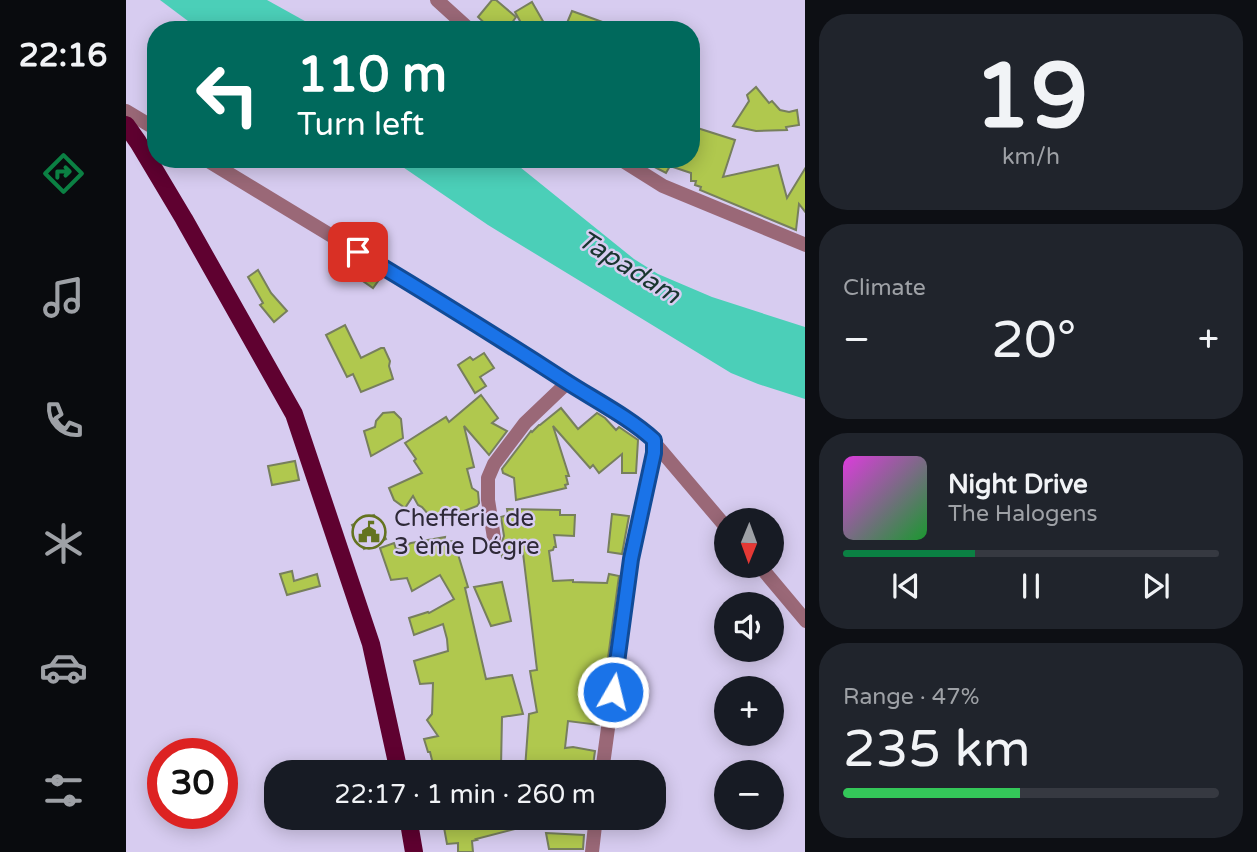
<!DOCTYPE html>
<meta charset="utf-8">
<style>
:root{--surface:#171b24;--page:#20242c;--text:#f1f3f6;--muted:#9ea1a6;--line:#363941;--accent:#0b8043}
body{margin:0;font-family:"Varela Round",sans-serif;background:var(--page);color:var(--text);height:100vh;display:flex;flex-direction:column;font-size:26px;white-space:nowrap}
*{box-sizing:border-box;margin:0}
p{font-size:23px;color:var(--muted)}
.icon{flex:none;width:38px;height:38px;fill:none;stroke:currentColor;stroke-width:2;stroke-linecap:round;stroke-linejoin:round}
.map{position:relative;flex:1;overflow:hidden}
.details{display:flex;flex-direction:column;gap:14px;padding:14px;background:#0d0f14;width:452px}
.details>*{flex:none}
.banner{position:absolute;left:21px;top:21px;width:553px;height:147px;border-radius:28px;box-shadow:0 4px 18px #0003;background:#00695c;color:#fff;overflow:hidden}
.needle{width:46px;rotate:181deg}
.controls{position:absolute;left:588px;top:508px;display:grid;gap:14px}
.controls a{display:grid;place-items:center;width:70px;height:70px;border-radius:50%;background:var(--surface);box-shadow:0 4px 18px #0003;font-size:35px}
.speed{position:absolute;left:21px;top:738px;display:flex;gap:14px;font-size:35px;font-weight:700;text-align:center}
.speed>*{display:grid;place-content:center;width:91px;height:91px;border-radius:50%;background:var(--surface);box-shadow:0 4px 18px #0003;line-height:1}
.speed .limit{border:10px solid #d22;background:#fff;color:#111}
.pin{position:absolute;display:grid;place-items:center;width:60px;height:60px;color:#fff;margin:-30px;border-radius:14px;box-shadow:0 4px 10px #0006}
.me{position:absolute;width:77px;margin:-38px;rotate:8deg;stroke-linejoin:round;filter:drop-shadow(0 0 5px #0008)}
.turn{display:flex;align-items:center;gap:24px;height:147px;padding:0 35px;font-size:32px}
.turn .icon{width:91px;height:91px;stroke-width:2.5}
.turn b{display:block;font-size:49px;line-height:60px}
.big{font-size:52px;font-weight:600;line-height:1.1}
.details .card{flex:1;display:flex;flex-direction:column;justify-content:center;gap:10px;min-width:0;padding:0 24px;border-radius:28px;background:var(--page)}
.details .dial{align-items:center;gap:0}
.dial b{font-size:91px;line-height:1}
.song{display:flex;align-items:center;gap:21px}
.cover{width:84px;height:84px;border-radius:10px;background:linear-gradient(135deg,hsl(300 70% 55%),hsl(130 70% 35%))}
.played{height:7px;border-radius:4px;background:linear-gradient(90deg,var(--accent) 35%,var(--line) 35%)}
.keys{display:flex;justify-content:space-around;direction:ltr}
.heat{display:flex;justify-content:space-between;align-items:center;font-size:38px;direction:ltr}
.charge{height:10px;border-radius:5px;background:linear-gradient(90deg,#34c759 47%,var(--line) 0)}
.trip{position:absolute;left:138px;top:760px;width:402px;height:70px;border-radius:28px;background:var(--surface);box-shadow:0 4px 18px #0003;font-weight:600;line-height:70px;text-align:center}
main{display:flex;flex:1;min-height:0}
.tab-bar{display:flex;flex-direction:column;width:126px;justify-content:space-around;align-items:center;background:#090b0e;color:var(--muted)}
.tab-bar .icon{width:49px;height:49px}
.tab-bar .selected{color:var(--accent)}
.tab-bar b{font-size:32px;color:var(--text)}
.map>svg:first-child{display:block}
</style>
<main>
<nav class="tab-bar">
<b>22:16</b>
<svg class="icon selected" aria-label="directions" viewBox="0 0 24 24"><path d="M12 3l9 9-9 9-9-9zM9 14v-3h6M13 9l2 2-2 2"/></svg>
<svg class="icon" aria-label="music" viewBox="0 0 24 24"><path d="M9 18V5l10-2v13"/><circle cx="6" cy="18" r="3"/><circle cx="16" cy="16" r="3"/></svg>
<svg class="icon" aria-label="phone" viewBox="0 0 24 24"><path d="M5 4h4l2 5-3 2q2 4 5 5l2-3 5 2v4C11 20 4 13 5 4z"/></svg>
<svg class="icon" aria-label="climate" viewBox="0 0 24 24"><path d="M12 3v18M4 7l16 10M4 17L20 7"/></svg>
<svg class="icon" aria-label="car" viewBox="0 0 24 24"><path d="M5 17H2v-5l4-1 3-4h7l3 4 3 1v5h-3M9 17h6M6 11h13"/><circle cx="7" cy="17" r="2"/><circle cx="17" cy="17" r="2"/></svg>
<svg class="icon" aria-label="filters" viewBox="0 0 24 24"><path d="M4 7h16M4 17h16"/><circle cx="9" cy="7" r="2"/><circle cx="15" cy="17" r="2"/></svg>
</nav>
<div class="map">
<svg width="680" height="852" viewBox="0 0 680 852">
<rect width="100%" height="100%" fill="#d7ccf0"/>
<g fill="#4bcfb8">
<path d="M34,0H141L195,30H74Z"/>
<path d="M265,159H384L508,259L532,274L586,297L679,327V399L632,384L605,373L362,225Z"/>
</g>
<g fill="#b0c84e" stroke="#777f5d" stroke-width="2">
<path d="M366,0H370L390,17L381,30H366L352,17Z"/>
<path d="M406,2L422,30H399L389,12Z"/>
<path d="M446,11L493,28V30H438Z"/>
<path d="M630,87L643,103L646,101L654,110L663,112L671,110L673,125L660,127L661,130L630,131L607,126L623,101L621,95Z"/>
<path d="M565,126L609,140L597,177L652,165L661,198L680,167V213L673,204L670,230L574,190L575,187L569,185L570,181H565V173L544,166L540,173L513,159H565Z"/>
<path d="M242,269L255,277L247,288L234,279Z"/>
<path d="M132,270L145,293L161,311L148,322L134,305L137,303L122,277Z"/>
<path d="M219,325L235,358L255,348H258L264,361L263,366L267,379L235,392L227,374L221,377L200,335Z"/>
<path d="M358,353L368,368L354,377L360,386L349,393L332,365L344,357L347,360Z"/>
<path d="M355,395L372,418L366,423L381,431L363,455L338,426L348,467L341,469L346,488L352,492L353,503L351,506L309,522L296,507L292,505L287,496L279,508L268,500L263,488L296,473L288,461L290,459L279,443L320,417L323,422Z"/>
<path d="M435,408L452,429L471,413L479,418L490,430L493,427L512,440L510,473H496V454L473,473L467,465L464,468L427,426L443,476H440L442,484L439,485L440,488L390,500L388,478L377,473L376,469L405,431L406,432L413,425H414Z"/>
<path d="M268,412L275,419L277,438L245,456L238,431L249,427L250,421L257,413Z"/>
<path d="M169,461L173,480L146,485L142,466Z"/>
<path d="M381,509L434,510V515H449L448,536L428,535L430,547H428L427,550L423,551L427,581L447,580V582L481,583L483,574L493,576L473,725L442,721L439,748L447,747L469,751L466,772H409L399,769L403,714L411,712L404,671L411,670L397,553L376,557L375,545L378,536L375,517L382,515Z"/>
<path d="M486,514L503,516L496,554L482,552Z"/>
<path d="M248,515L260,539L238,549L226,525Z"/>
<path d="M319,537L318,542L328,541L342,587L339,588L360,679L386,675L397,714L376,717L375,767L359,772H309L304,752H302L298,739L312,736L301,720L306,714L307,683L294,684L288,661L322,651L321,639L317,624L288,635L283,618L302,612L303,613L328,599L314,575L286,591L281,578L265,580L254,548L268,543L270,549L285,543Z"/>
<path d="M166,571L168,581L191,574L194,586L161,595L154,574Z"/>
<path d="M376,582L385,621L365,626L348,587Z"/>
<path d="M354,817H392L393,828L350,839L351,840L346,841L347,852H332V843L321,844L317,822Z"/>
<path d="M420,833L458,835L457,849H423Z"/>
</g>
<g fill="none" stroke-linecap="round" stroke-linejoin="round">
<g stroke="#9a6877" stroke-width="14">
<path d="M311,0L344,30"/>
<path d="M0,111L30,129"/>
<path d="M79,159L346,321L521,434L600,527"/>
<path d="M494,159L537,186L680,245"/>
<path d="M368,538L362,500V478L368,464L399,423L442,382"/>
<path d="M633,565L680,621"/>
<path d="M476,772L505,559L528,453V440"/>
<path d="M466,852L470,817"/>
</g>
<g stroke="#5f0130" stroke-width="18">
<path d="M0,125L12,142L58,219L168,414L245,644L273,772"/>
<path d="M282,817L288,852"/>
</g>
</g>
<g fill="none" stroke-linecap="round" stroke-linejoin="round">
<defs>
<path id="route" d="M232,252C302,294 370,336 438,380C467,399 503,417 528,440V453L505,559L487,692"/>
</defs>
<use href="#route" stroke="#114b97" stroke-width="18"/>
<use href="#route" stroke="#1a73e8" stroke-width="12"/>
</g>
<defs>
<symbol id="civic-ring" viewBox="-11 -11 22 22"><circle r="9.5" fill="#d7ccf0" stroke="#647320" stroke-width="1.5"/><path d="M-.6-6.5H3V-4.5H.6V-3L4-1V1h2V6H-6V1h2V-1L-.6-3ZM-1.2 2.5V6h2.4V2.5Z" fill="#647320"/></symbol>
</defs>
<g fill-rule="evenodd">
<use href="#civic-ring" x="224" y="513" width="38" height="38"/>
</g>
<g text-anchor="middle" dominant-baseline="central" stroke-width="5" stroke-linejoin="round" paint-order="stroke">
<g font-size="24" fill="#2e2937" stroke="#d7ccf0" text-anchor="start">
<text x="268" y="518">Chefferie de<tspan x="268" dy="28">3 ème Dégre</tspan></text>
</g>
<g font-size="26" font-style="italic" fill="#19352f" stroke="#d7ccf0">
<text transform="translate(503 267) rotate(32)">Tapadam</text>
</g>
</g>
</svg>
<div class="controls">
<a><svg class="needle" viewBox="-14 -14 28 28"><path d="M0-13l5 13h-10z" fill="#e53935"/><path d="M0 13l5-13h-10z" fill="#9ea1a6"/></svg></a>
<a><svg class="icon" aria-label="sound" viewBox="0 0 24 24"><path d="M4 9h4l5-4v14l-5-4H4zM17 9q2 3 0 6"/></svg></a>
<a>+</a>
<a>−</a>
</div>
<div class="speed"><div class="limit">30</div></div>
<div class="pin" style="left:232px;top:252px;background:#d93025"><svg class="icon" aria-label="arrive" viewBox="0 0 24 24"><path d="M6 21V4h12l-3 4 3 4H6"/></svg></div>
<svg class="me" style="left:487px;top:692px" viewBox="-20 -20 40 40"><circle r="17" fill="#1a73e8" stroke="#fff" stroke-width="3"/><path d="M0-11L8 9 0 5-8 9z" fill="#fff"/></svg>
<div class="trip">22:17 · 1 min · 260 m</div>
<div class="banner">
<div class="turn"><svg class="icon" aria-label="left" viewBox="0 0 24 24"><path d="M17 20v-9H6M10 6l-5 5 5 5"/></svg><div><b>110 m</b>Turn left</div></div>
</div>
</div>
<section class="details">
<div class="card dial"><b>19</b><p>km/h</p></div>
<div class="card"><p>Climate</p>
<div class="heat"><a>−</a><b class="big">20°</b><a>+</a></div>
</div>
<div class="card">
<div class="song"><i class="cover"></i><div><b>Night Drive</b><p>The Halogens</p></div></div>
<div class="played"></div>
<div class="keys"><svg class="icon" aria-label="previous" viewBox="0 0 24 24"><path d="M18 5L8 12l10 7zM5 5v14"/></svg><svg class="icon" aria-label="pause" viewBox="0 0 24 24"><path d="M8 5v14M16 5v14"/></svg><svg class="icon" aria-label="next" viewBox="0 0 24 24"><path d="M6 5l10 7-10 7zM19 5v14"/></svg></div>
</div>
<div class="card"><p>Range · 47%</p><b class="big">235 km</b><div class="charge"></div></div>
</section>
</main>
